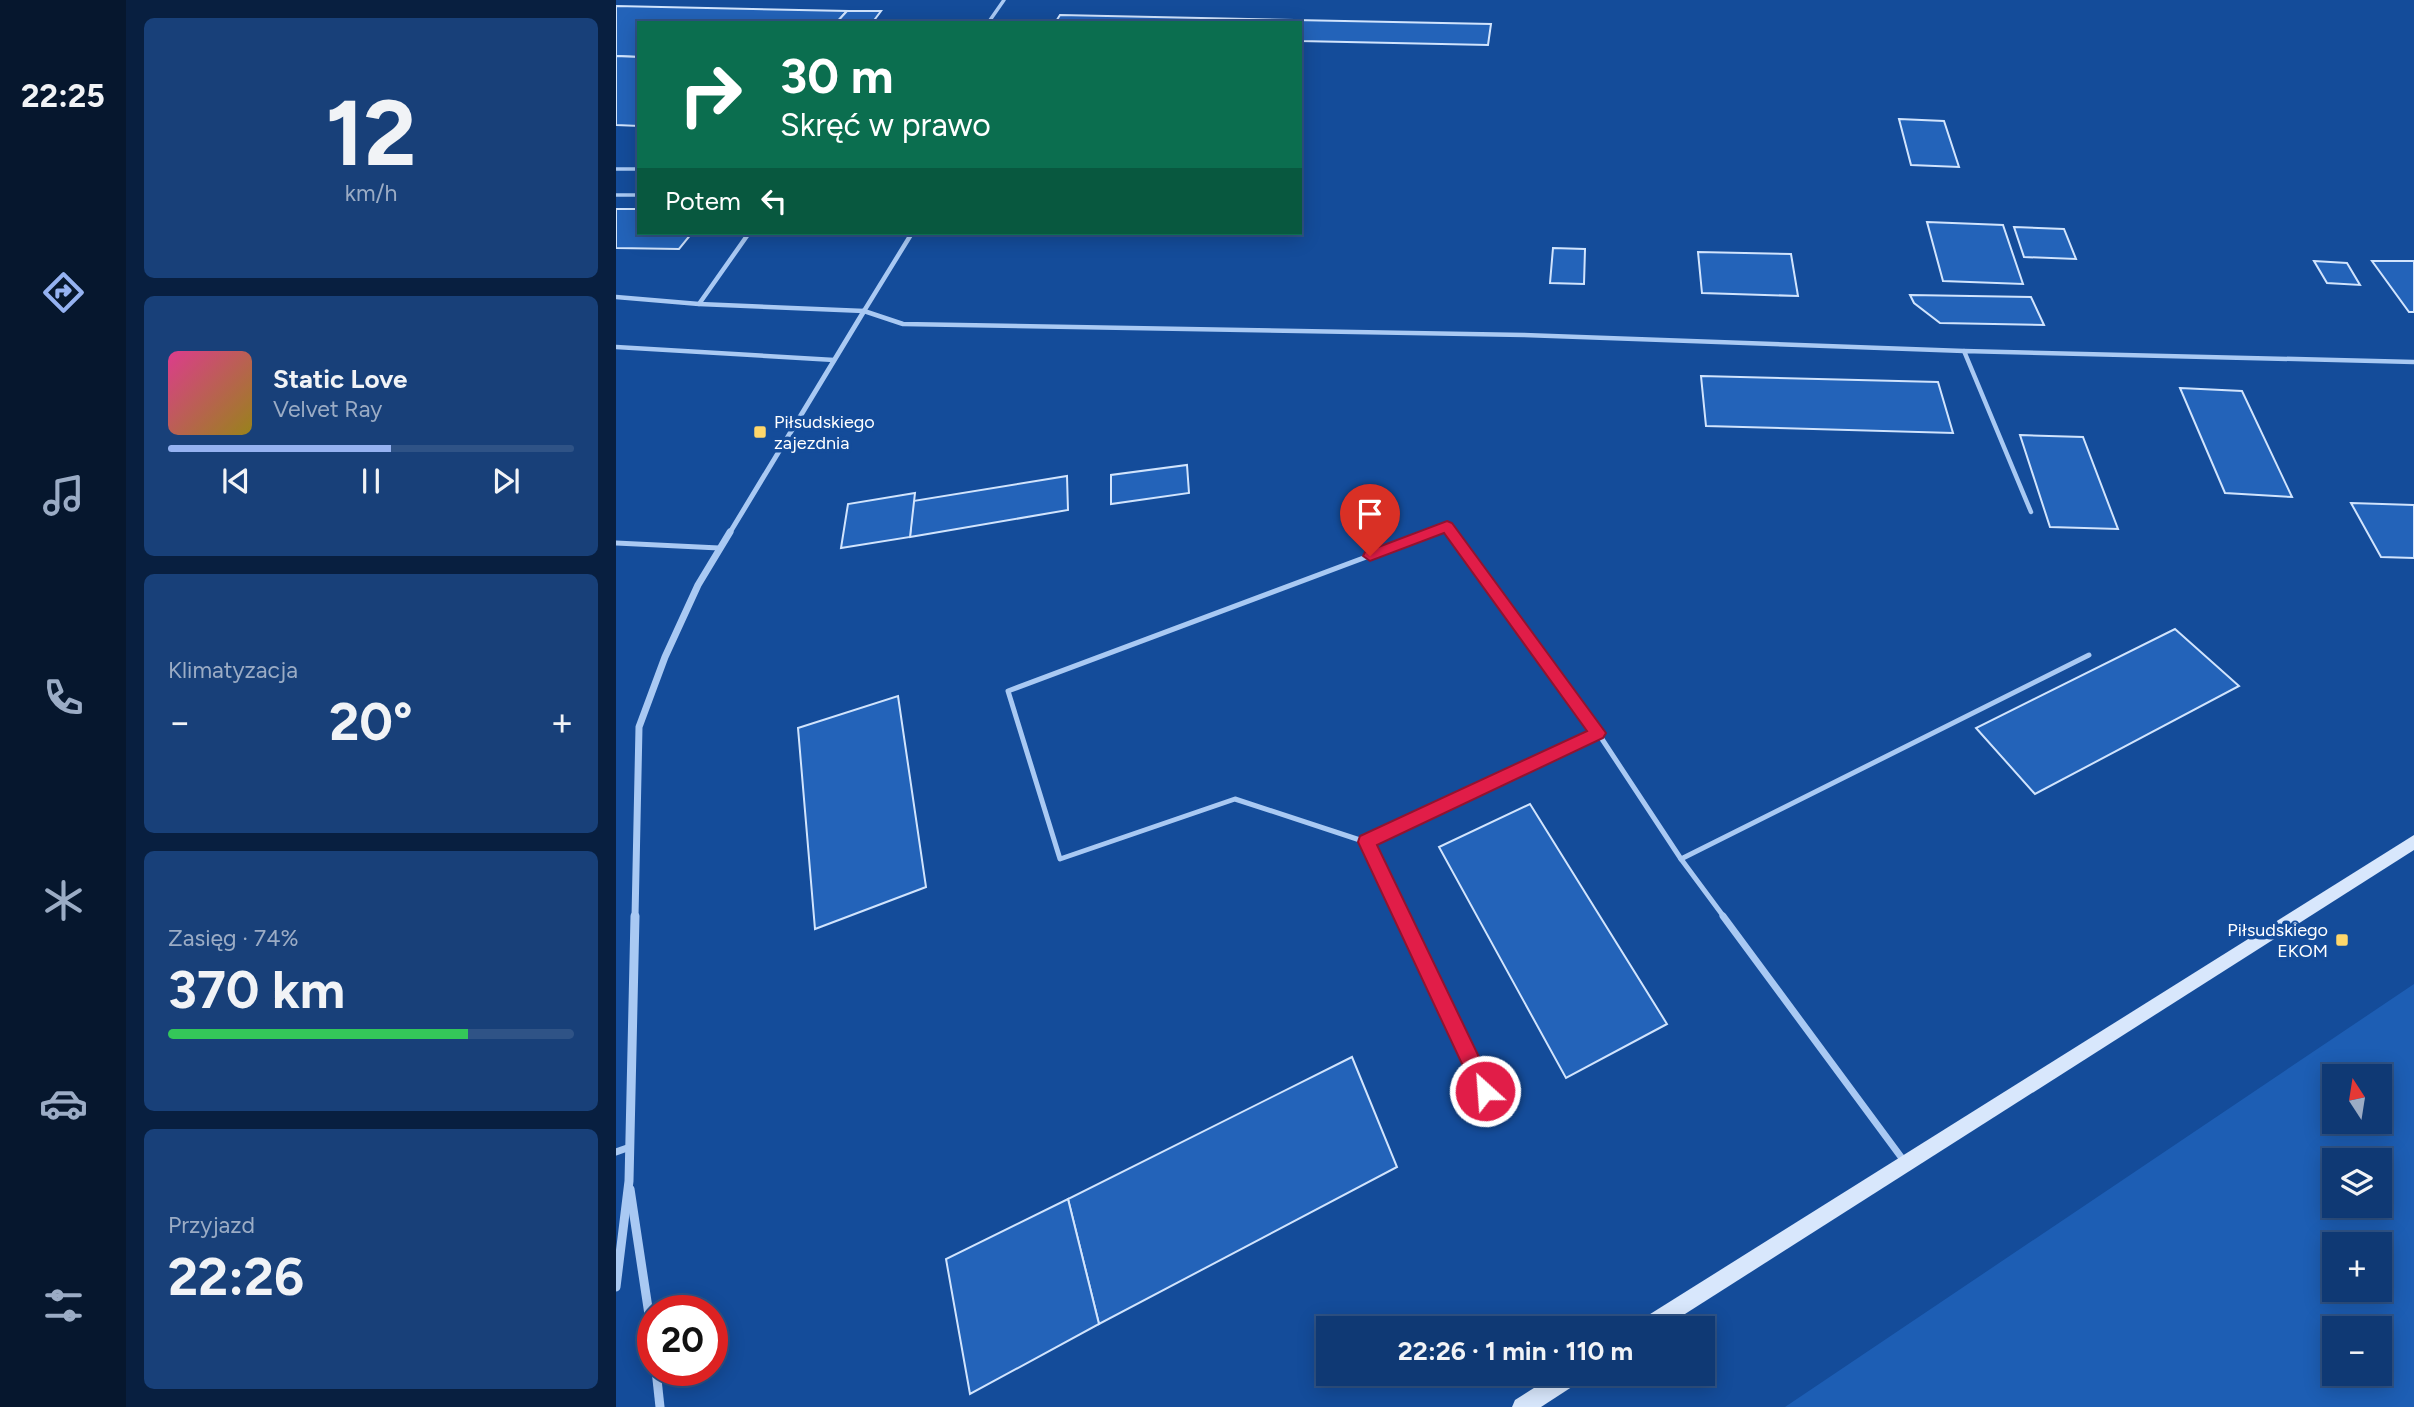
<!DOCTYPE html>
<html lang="pl">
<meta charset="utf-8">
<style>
:root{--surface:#0f3974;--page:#184079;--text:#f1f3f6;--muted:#9bacc5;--line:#2f5386;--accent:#95b2f1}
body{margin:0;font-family:Figtree,sans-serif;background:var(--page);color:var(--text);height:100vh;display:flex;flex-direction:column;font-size:26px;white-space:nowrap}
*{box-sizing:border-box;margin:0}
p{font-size:23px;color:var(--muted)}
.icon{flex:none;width:38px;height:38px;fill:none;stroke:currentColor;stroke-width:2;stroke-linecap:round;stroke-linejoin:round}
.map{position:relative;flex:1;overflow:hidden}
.side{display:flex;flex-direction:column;gap:18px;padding:18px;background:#081f40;width:490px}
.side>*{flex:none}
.top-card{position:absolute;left:21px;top:21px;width:665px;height:214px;border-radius:0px;box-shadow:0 4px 18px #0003,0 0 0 2px var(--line);background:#0b6e4f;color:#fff;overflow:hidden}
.needle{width:46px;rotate:348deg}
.controls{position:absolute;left:1706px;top:1064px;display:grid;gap:14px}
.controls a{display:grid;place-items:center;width:70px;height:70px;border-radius:0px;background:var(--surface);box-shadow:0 4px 18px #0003,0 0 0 2px var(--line);font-size:35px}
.speed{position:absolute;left:21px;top:1295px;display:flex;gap:14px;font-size:35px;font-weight:700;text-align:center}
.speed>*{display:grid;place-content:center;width:91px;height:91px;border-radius:50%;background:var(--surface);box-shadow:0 4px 18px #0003,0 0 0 2px var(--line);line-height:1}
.speed .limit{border:10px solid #d22;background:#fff;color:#111}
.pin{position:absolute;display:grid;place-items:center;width:60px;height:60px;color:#fff;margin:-72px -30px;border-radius:50% 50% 50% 0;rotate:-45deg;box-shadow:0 0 7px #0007}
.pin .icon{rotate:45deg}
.me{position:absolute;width:77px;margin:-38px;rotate:334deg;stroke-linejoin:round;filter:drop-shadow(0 0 5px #0008)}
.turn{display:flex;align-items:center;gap:24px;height:147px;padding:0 28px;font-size:32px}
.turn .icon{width:91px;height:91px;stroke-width:2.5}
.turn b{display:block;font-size:49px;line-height:60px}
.then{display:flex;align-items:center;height:66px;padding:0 28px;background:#0003;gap:14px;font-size:26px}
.big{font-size:52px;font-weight:700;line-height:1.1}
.side .tile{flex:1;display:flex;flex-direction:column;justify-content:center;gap:10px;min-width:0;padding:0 24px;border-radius:10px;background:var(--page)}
.side .dial{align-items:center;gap:0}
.dial b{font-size:91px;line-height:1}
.song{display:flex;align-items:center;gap:21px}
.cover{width:84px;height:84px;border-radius:10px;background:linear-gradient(135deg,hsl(330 70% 55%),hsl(50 70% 35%))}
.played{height:7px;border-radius:4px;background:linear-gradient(90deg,var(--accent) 55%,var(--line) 55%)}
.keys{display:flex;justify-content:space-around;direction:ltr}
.heat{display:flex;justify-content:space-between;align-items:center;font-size:38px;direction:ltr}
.charge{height:10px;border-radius:5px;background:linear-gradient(90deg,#34c759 74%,var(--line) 0)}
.trip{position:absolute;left:700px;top:1316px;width:399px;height:70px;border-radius:0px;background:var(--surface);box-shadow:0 4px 18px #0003,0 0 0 2px var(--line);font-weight:700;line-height:70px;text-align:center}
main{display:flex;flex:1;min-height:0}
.tabs{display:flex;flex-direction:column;width:126px;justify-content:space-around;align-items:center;background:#06172e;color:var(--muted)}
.tabs .icon{width:49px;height:49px}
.tabs .selected{color:var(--accent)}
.tabs b{font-size:32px;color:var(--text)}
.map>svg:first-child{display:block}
</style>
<main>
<nav class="tabs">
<b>22:25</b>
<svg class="icon selected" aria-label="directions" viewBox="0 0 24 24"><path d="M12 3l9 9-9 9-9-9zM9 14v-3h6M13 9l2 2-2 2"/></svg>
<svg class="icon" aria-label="music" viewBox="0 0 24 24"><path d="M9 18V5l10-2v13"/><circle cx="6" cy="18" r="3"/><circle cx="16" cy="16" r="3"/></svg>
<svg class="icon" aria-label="phone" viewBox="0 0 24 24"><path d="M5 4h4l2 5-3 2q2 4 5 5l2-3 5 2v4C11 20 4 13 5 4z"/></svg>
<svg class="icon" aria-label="climate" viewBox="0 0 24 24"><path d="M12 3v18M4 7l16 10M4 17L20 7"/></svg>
<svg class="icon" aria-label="car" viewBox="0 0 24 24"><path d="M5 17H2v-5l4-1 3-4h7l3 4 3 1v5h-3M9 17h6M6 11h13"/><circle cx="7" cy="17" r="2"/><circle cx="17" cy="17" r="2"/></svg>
<svg class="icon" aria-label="filters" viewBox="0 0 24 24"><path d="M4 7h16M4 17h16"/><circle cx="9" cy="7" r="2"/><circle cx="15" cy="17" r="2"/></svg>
</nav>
<section class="side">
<div class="tile dial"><b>12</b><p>km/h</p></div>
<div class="tile">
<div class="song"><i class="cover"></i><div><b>Static Love</b><p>Velvet Ray</p></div></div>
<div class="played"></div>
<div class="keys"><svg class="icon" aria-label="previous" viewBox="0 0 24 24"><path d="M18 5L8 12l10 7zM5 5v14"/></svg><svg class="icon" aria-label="pause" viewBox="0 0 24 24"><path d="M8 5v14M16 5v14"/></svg><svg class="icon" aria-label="next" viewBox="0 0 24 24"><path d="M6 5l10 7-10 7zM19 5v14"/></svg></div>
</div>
<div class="tile"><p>Klimatyzacja</p>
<div class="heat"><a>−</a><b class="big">20°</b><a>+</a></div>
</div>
<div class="tile"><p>Zasięg · 74%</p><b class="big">370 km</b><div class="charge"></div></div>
<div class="tile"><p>Przyjazd</p><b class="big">22:26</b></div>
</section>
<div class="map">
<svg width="1798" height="1407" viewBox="0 0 1798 1407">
<rect width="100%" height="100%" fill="#144c9a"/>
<path fill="#1d5eb4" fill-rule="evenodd" d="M1798,984V1407H1169ZM1718,1076H1764V1122H1718ZM1718,1160H1764V1206H1718ZM1718,1244H1764V1290H1718ZM1718,1328H1764V1374H1718Z"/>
<g fill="#2363b9" stroke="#d1e4fd" stroke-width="2">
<path d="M0,6L231,11L220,23H23V57L0,56Z"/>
<path d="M231,11H265L256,23H220Z"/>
<path d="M444,15L875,24L872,45L684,41V23H439Z"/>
<path d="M0,56L23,57V126L0,125Z"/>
<path d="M1283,119L1328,121L1343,167L1295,165Z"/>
<path d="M0,209H23V233H76L63,249L0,248Z"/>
<path d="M1311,222L1387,225L1407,284L1327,281Z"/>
<path d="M1398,227L1448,229L1460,259L1408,257Z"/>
<path d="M937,248L969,249L968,284L934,283Z"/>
<path d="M1082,252L1175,254L1182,296L1086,293Z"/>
<path d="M1698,261L1731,263L1744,285L1711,283Z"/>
<path d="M1756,261H1798V312H1793Z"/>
<path d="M1294,295L1415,297L1428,325L1324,323L1298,303Z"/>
<path d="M1085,376L1322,382L1337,433L1090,426Z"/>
<path d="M1564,388L1626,391L1676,497L1609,493Z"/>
<path d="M1404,435L1467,437L1502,529L1434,527Z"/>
<path d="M571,465L573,493L495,504V475Z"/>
<path d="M451,476L452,510L294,537L297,501Z"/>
<path d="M299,493L294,537L225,548L232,504Z"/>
<path d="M1735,503L1798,505V558L1765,557Z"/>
<path d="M1559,629L1623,686L1419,794L1360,728Z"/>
<path d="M282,696L310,887L199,929L182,728Z"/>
<path d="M914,804L1051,1024L950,1078L823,847Z"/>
<path d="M736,1057L781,1167L483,1324L452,1199Z"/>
<path d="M452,1199L483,1324L354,1394L330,1259Z"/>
</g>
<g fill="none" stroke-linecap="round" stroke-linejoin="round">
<g stroke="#a9c9f3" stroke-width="3.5">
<path d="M372,23L388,0"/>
<path d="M0,169H23"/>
<path d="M0,195H23"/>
</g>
<g stroke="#a9c9f3" stroke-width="4.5">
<path d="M133,233L83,304L248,311L287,324L908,335L1348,351"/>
<path d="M0,297L83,304"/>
<path d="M248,311L296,233"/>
<path d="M0,347L218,360"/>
<path d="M1415,512L1348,351L1798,362"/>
<path d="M812,534L831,527L836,534"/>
</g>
<g stroke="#a9c9f3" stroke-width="5">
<path d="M835,532L982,733L1065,859L1473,655"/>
<path d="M0,543L103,548"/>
<path d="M750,842L982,733"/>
<path d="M1065,859L1108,917"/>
<path d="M786,917L750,842L619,799L444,859L392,691L817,532"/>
</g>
<g stroke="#a9c9f3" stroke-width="7">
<path d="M785,916L869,1091"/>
<path d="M1107,916L1288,1161"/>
<path d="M0,1152L14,1147"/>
</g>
<path stroke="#a9c9f3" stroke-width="5" d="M113,534L248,311"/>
<path stroke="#a9c9f3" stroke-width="7" d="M19,917L23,727L49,657L82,585L114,532"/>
<g stroke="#a9c9f3" stroke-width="9">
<path d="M14,1189L37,1341"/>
<path d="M0,1287L13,1181L19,916"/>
<path d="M40,1370L44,1407"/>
</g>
<g fill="#d8e7fc" fill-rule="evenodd">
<path d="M1798,835V850L1047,1328H1020L1023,1321Z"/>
<path d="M940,1374H968L965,1381L925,1407H896L899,1400Z"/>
</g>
</g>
<path fill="#e11d48" stroke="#92132f" stroke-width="2" d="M831,521L836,523L990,733L987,738L761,845L876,1084L879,1091L876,1098L869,1101L862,1098L742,842L744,836L971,731L828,533L754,561L747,556L749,552Z"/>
<g fill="#ffd76b" stroke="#144c9a" stroke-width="2.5">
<rect x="137" y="425" width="14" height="14" rx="3.5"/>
<rect x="1719" y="933" width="14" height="14" rx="3.5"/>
</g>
<g text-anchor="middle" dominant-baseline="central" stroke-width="7" stroke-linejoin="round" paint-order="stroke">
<g font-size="18" fill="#fff" stroke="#144c9a" text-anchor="start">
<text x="158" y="422">Piłsudskiego<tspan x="158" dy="21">zajezdnia</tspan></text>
<text x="1712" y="930" text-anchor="end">Piłsudskiego<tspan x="1712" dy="21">EKOM</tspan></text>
</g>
</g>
</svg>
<div class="controls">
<a><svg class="needle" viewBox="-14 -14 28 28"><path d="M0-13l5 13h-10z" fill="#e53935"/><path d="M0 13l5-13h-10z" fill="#9bacc5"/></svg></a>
<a><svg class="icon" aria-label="layers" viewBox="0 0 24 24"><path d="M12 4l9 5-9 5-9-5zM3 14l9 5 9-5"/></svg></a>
<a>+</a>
<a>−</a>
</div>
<div class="speed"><div class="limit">20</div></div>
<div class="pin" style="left:754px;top:556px;background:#d93025"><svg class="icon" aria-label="arrive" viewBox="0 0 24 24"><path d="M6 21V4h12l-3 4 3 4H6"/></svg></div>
<svg class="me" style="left:869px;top:1091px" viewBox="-20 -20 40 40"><circle r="17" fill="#e11d48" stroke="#fff" stroke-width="3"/><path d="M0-11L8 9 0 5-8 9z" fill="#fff"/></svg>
<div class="trip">22:26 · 1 min · 110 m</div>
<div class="top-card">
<div class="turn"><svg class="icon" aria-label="right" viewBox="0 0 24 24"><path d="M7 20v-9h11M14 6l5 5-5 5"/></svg><div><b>30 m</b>Skręć w prawo</div></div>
<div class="then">Potem<svg class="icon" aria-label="left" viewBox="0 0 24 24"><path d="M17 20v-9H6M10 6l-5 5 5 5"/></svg></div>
</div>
</div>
</main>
